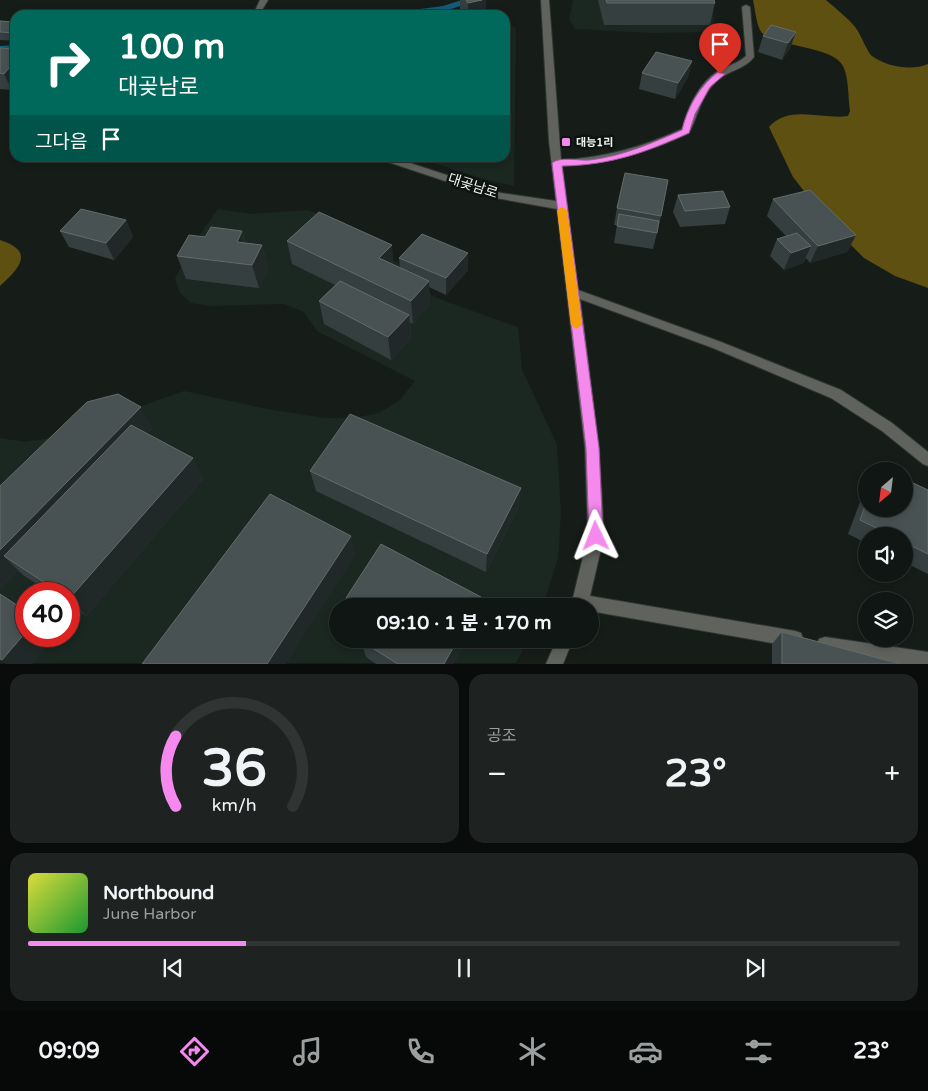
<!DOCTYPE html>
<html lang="ko">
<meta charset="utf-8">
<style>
:root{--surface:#101613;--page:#1e2321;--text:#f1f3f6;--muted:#9c9fa0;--line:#303533;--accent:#f589ee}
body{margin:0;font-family:"Varela Round","Noto Sans KR",sans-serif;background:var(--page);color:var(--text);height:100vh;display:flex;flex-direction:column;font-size:19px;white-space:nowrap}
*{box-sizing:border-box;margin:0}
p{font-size:16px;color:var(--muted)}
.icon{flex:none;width:28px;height:28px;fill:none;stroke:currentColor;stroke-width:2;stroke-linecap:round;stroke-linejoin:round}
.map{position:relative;height:664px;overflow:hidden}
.sheet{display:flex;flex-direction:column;gap:10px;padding:10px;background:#090c0a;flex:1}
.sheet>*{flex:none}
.guide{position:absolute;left:10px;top:10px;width:500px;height:152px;border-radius:15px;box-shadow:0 2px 8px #0003,0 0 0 1px var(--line);background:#00695c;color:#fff;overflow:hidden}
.needle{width:32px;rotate:208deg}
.tools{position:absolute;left:858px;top:462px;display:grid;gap:10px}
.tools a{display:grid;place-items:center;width:55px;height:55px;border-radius:50%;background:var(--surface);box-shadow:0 2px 8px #0003,0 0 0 1px var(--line);font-size:25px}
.speed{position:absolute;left:15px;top:582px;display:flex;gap:10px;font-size:25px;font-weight:700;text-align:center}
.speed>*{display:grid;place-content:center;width:65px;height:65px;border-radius:50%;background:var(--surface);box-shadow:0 2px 8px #0003,0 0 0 1px var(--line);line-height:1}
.speed .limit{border:8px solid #d22;background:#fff;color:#111}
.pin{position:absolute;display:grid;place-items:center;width:42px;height:42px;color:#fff;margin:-51px -21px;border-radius:50% 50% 50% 0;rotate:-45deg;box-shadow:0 0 5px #0007}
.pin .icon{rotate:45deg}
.me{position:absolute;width:55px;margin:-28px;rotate:358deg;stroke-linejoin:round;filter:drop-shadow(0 0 4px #0008)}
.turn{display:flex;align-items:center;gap:18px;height:105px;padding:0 25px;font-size:22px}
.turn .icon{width:65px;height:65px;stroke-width:2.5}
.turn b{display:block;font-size:35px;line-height:42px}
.then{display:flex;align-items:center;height:48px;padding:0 25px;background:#0003;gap:10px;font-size:19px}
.big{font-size:38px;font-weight:700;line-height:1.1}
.sheet .tile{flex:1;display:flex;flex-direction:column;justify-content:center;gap:8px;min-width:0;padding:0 18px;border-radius:15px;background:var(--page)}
.sheet .dial{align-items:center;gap:0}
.dial svg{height:130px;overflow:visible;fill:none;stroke:var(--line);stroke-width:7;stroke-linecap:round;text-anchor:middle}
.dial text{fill:var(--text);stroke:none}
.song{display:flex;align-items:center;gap:15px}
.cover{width:60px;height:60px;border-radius:8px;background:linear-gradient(135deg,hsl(60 70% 55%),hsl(130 70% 35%))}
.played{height:5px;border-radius:2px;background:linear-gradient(90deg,var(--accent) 25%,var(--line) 25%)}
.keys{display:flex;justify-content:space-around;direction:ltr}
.heat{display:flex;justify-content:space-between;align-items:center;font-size:28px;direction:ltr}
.sheet .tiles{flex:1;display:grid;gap:10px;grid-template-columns:1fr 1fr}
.tile:last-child{grid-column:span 2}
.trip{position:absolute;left:329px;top:598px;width:270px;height:50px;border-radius:25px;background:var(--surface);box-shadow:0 2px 8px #0003,0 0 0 1px var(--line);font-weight:700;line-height:50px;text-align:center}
.dock{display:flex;height:80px;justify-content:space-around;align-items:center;background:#060908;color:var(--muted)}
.dock .icon{width:35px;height:35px}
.dock .selected{color:var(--accent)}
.dock b{font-size:22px;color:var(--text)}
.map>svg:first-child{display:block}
</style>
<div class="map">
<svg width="928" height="664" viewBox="0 0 928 664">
<rect width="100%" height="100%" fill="#161d19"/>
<g fill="#1a2821" fill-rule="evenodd">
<path d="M573,0H708L715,23L714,32L653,33L575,29L569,19Z"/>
<path d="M505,21L516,28L514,186L484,179L418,158H505Z"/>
<path d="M218,209L252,214L308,210L345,225L357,241L402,265L392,278L445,301L518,327L522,369L557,445L561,514L558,558L543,606H338V639H528L516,663H0V438L25,442L50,438L184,391L267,409L325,418H353L379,413L399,401L415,381L317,331L304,312L284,304L211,306L191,303L180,293L175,279L191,247ZM26,594H69V636H26Z"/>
</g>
<g fill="#5e5011">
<path d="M753,0H826C836,9 847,17 855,27C861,34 867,52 872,56C886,67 913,71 928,64V288L895,276L864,258L828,222L793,177L769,127C789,104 823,120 848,116L850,111C848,98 849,78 843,66C833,45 768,47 760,30C756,22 755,9 753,0Z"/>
<path d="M0,240C35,251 20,268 0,286Z"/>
</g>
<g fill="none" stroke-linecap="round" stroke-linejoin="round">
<g fill="#135c78" fill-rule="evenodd">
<path d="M462,0H472C452,14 411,15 387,15L390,13L443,6Z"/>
<path d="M15,45V49L0,50V46Z"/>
</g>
<defs>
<g id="minor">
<path d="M260,0H268L259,15H253Z"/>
<path d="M541,0H549L561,160C604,158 643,147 682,129C688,107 698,84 718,71C728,65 737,64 746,56L742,7L746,5L750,7L754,57C745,69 730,70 719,79C701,94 699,114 689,133C649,152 608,164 562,166L578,290L721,342L841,390L892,423L928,452V466L923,464L882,431L831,398L713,348L580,299L599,448L604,536L590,596L795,631L801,633L803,639L801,645L795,647L590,611V606H571L588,536L585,448L557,209L496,198L382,160L381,158H395L501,193L556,201L549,141Z"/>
<path d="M825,637L928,652V664H894L825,653L819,651L817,645L819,639Z"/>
<path d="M557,639H573L563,664H546Z"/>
</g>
</defs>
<use href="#minor" stroke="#303733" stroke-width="2"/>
<use href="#minor" fill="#60625e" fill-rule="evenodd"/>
</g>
<g fill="#353f3f">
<rect x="460" y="0" width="26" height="15"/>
<path d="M598,0H714L715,3L710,25H604Z"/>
<path d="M0,21L15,22V41L0,40Z"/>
<path d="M796,32L790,48L782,60L758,52L763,36Z"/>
<path d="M0,48L12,90L0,89Z"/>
<path d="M692,61L688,77L675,99L639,89L642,73Z"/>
<path d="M200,158H247L245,163L207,161L206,158Z"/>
<path d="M678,195L730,207L725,224L680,227L673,212Z"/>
<path d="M773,199L856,235L847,252L810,263L806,258L803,263L784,270L770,256L777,239L786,236L767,216Z"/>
<path d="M617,208L661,216L653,249L614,243L617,225H614Z"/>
<path d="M126,220L133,237L114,260L69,247L60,231Z"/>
<path d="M242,231L246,243L262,245L268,268L259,288L186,279L177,256L205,237Z"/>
<path d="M287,241L394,265L400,268L399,258L468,253V270L446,295L429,287L430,304L413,324L410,322L411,338L391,360L324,324L319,301L335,285L292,264Z"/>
<path d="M153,428L147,434L203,479L86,616L69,604V594H52L23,575L18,570L0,588V486Z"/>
<path d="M310,471L519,507L486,572L316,491Z"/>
<path d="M911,482L928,490V574L904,562V536H866V543L848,534L860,502L866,494V509H904V490Z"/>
<path d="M481,597L480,606H348L346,598Z"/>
<path d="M782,632L900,664H772V644Z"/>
<path d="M467,639L453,664H376L366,657L361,641Z"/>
</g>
<g fill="#202927">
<path d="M482,0H486V15H468V3Z"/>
<path d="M796,32L790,48L782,60L788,43Z"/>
<path d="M15,61V86L12,90L4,74Z"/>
<path d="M692,61L688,77L675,99L678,83Z"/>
<path d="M244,158H247L245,163Z"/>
<path d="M126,220L133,237L114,260L106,243Z"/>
<path d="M242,231L249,254L244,265L237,242Z"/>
<path d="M856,235L847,252L810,263L818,246Z"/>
<path d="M262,245L268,268L259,288L252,265Z"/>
<path d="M392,245L394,268L379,258Z"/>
<path d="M811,246L803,263L784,270L791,253Z"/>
<path d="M468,253V270L446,295V278Z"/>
<path d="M429,281L430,304L413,324L411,301Z"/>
<path d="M409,315L411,338L391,360L388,337Z"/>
<path d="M141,407L153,428L20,567L4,556L18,570L0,588V550Z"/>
<path d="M193,458L203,479L86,616L69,599Z"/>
<path d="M521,488L519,507L486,572L487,554Z"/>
<path d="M351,536L356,554L286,664H267Z"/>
<path d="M481,597L480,606H475Z"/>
<path d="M26,632V636H56L32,664H6L2,660Z"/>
<path d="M458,639H467L453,664H444Z"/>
</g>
<g fill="#495252" stroke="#636c6b">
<path d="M466,0H482L468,3Z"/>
<path d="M606,0H714L715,3H607Z"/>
<path d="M0,21L15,22V33L0,32Z"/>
<path d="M771,25L796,32L788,43L763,36Z"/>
<path d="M0,48L15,49V61L4,74L0,73Z"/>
<path d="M656,52L692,61L678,83L642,73Z"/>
<path d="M625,173L668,180L661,216L617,208Z"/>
<path d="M810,190L856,235L818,246L773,199Z"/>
<path d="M723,191L730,207L685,211L678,195Z"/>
<path d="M81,209L126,220L106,243L60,231Z"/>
<path d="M319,212L392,245L379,258L429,281L411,301L287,241Z"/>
<path d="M619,214L659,221L657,233L617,226Z"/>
<path d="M211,227L242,231L237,242L262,245L252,265L177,256L189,235L205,237Z"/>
<path d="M797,233L811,246L791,253L777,239Z"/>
<path d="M422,234L468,253L446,278L399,258Z"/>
<path d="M340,281L409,315L388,337L319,301Z"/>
<path d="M118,394L141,407L0,550V486L87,402Z"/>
<path d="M350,414L521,488L487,554L310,471Z"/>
<path d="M131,425L193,458L69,599V594H62L4,556Z"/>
<path d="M911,482L928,490V554L904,542V536H893L860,520L866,503V509H904V502Z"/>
<path d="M270,494L351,536L267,664H142Z"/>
<path d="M381,544L481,597L475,606H361L346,598Z"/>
<path d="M0,594L26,611V632L2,660L0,659Z"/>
<path d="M782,632L900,664H782Z"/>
<path d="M363,639H458L444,664H398L361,641Z"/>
</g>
<path fill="#f589ee" stroke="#9f599b" d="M718,72L725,74L710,87L695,114L689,133C644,153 611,165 562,166L599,448L603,536L601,541L596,543L591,541L589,536L586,448L552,163C560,156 579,161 590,160C623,156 652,143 682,130C688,106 699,87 718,72Z"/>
<path fill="#f59e0b" d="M562,207L567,210L582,325L576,329L571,325L557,210Z"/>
<rect fill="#f589ee" stroke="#0d1410" stroke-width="2" x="561" y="137" width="10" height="10" rx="2.5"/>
<g text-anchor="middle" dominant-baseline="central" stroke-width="5" stroke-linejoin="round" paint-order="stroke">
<g font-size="11" font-weight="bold" fill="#f0f5f2" stroke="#0d1410" text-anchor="start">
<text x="576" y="142">대능1리</text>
</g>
<g font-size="14" fill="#f0f5f2" stroke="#0d1410">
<text transform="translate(473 186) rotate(18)">대곶남로</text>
</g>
</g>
</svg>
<div class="tools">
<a><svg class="needle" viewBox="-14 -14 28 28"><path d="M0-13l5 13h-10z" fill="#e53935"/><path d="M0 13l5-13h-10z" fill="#9c9fa0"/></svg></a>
<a><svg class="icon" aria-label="sound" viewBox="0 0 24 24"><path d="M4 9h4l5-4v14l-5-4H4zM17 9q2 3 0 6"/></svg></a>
<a><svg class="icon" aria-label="layers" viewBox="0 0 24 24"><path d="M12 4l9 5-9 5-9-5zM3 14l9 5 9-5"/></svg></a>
</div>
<div class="speed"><div class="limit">40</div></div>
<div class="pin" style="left:720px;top:74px;background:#d93025"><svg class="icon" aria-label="arrive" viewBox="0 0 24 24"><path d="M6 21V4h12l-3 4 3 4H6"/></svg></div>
<svg class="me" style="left:596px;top:536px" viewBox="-20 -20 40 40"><path d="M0-17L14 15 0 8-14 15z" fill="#f589ee" stroke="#fff" stroke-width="4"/></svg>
<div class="trip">09:10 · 1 분 · 170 m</div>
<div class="guide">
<div class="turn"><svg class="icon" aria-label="right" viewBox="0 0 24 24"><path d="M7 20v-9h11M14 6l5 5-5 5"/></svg><div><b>100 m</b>대곶남로</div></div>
<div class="then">그다음<svg class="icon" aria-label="arrive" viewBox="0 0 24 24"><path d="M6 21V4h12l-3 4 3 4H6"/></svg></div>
</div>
</div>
<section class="sheet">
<div class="tiles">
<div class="tile dial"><svg viewBox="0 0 100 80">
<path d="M14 69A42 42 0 1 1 86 69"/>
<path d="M14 69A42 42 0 0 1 14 26" stroke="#f589ee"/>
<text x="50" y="56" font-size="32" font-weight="700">36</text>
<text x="50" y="72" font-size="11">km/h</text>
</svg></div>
<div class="tile"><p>공조</p>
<div class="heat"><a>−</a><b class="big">23°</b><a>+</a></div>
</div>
<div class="tile">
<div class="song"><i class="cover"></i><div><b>Northbound</b><p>June Harbor</p></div></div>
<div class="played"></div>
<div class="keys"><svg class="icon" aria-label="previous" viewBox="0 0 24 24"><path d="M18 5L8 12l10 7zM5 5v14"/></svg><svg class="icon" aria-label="pause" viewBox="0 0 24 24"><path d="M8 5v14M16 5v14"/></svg><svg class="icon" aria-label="next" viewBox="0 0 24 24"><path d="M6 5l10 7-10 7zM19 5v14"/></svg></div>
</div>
</div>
</section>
<nav class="dock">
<b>09:09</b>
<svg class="icon selected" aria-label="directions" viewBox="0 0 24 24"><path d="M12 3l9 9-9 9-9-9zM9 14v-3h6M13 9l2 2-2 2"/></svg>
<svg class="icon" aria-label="music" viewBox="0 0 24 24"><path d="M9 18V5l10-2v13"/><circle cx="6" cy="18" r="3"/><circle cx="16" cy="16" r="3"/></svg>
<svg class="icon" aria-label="phone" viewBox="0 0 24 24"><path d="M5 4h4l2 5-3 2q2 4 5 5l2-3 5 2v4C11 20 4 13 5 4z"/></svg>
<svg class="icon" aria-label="climate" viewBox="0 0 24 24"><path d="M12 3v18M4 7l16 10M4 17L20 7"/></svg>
<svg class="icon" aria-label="car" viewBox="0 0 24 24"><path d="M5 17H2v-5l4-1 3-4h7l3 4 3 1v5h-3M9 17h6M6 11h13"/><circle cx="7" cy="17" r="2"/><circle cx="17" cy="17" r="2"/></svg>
<svg class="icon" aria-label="filters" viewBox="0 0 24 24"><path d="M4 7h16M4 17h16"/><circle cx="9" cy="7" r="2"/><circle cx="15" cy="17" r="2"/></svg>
<b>23°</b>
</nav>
